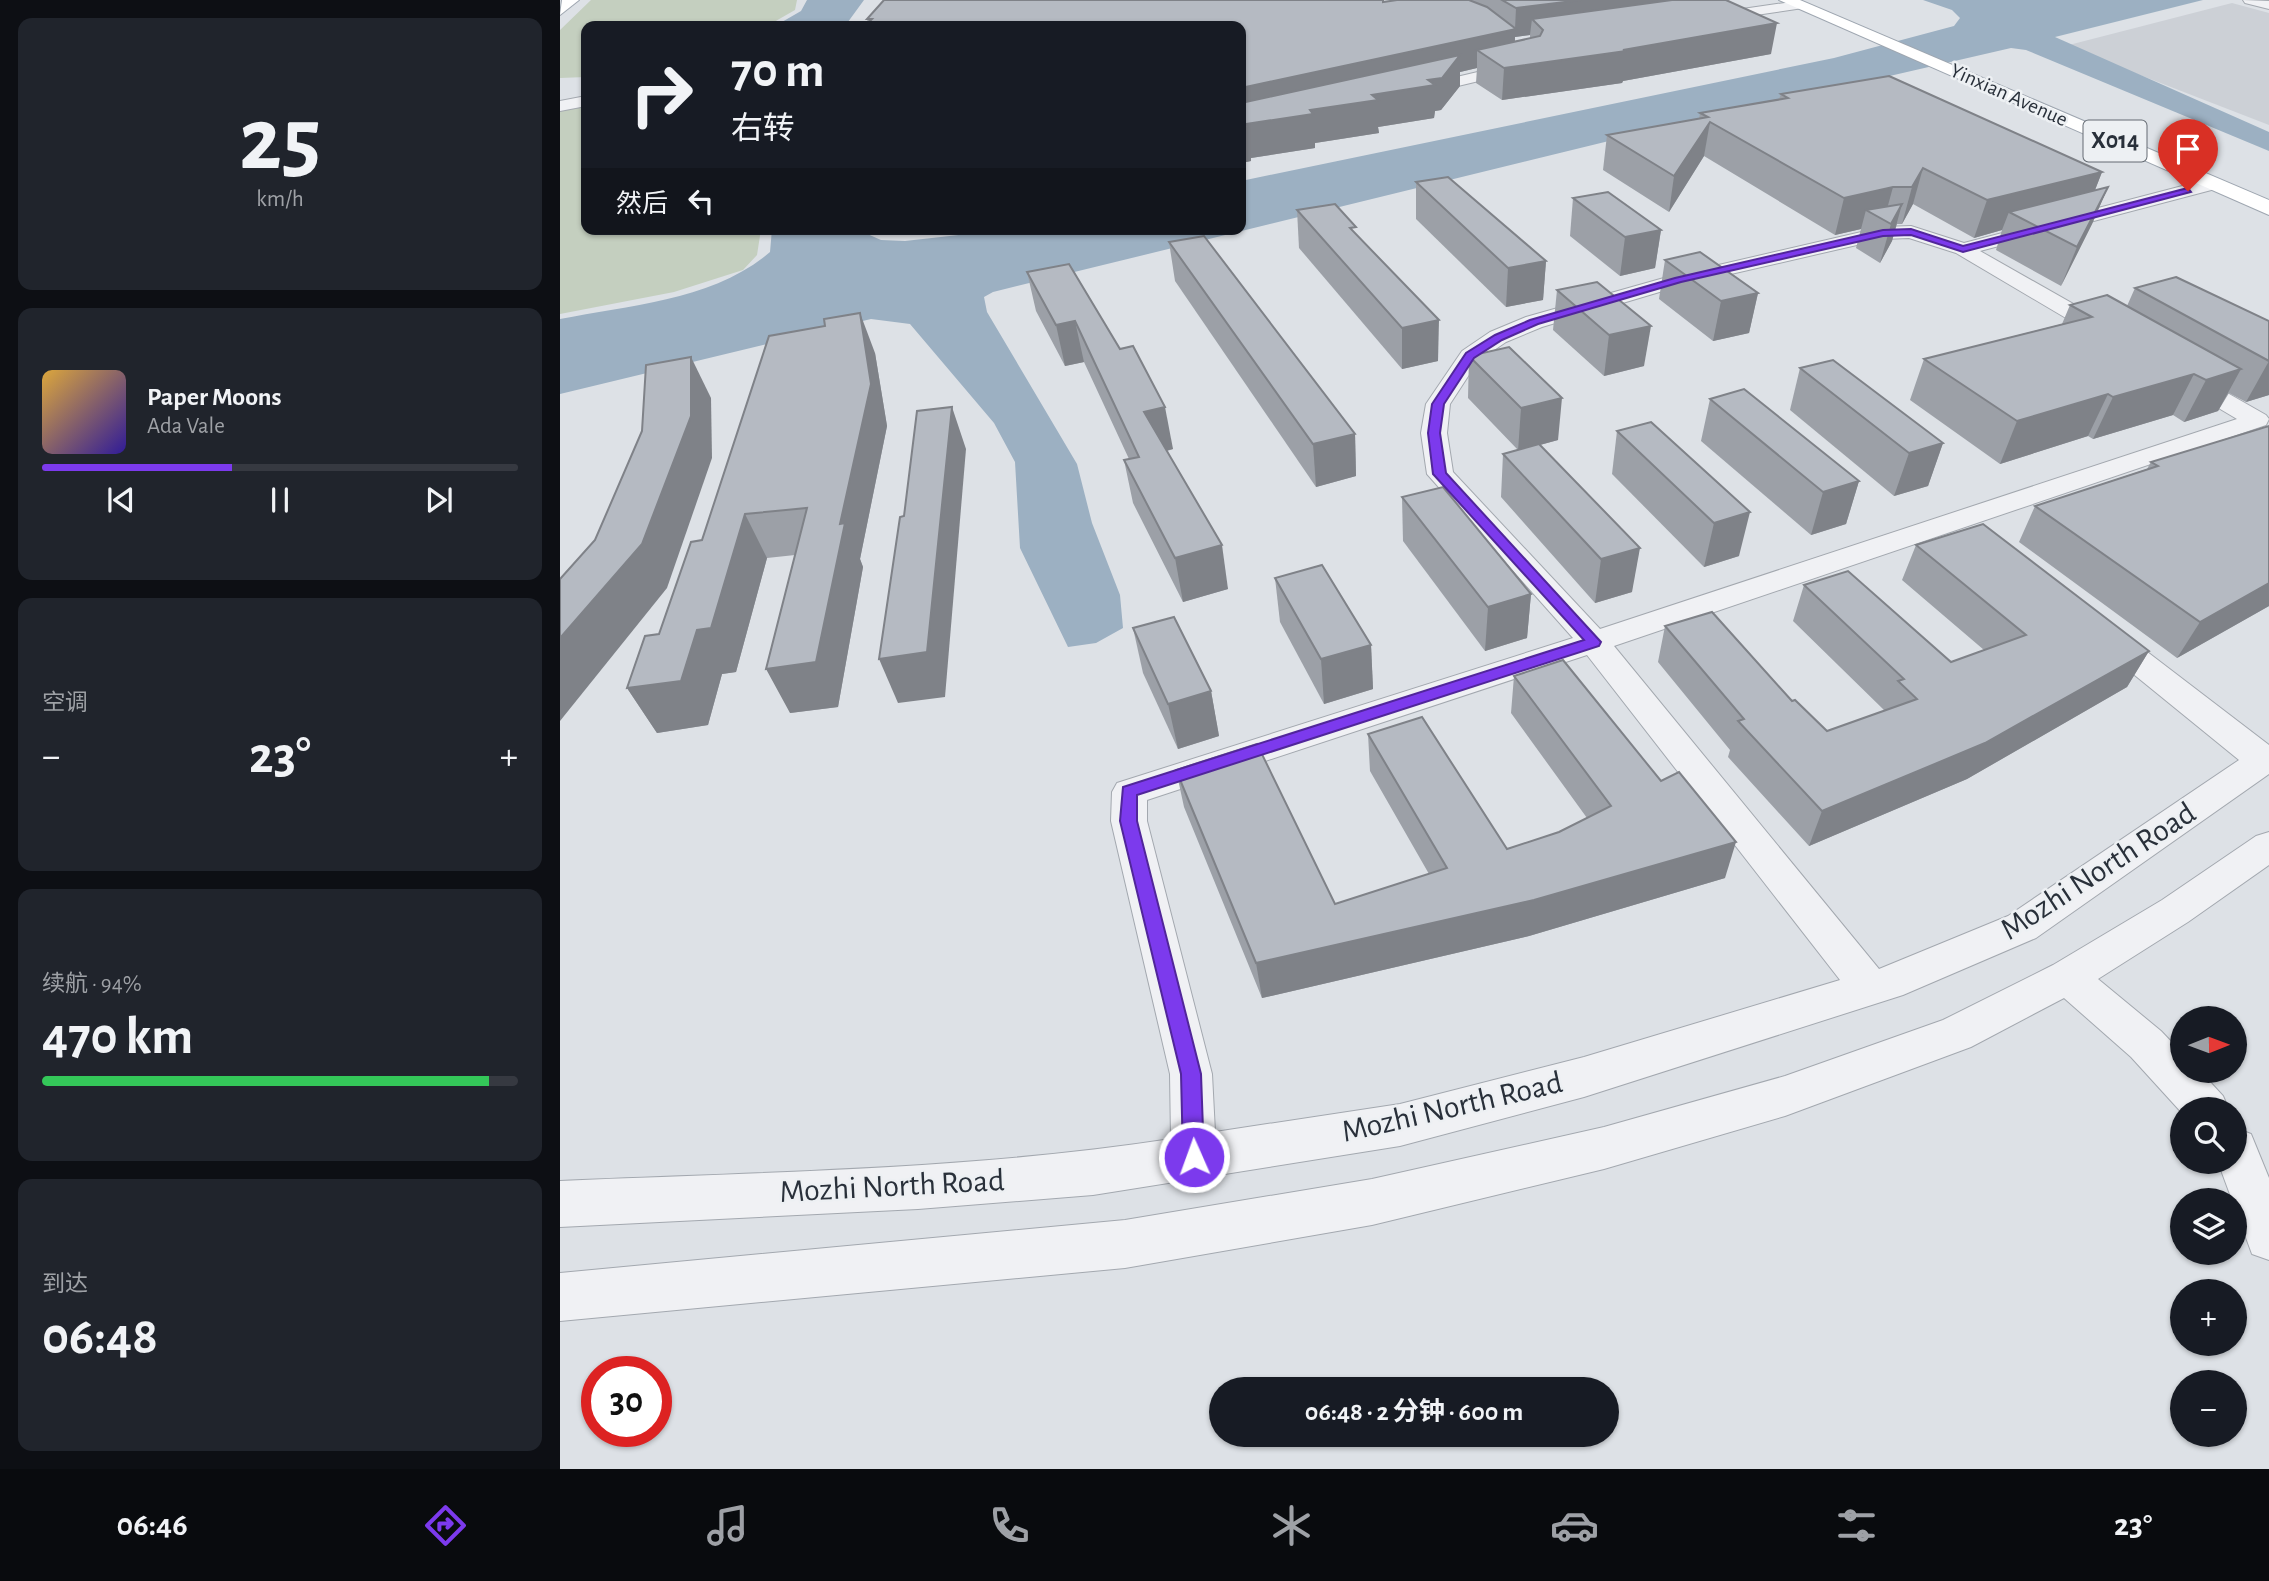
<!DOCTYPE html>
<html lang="zh">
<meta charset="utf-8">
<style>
:root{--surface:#171b24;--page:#20242c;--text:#f1f3f6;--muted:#9ea1a6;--line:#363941;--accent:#7c3aed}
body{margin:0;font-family:"Alegreya Sans","Noto Sans SC",sans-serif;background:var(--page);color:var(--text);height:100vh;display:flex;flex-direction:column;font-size:26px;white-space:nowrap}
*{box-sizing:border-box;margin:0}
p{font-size:23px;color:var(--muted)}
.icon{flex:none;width:38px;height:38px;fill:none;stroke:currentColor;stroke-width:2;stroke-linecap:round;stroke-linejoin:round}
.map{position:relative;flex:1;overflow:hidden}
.sheet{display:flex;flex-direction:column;gap:18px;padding:18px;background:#0d0f14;width:560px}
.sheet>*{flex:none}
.hud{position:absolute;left:21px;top:21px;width:665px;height:214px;border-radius:14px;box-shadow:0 2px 5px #0004;background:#171b24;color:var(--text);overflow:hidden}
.needle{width:46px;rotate:89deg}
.tools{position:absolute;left:1610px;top:1006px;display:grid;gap:14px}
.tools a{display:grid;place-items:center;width:77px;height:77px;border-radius:50%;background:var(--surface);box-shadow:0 2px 5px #0004;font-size:35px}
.speed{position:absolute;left:21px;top:1356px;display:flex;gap:14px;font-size:35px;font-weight:700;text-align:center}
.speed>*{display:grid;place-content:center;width:91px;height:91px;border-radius:50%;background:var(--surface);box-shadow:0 2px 5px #0004;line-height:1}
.speed .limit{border:10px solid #d22;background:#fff;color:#111}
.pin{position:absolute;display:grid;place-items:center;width:60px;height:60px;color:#fff;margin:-72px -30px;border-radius:50% 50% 50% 0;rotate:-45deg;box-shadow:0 0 7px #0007}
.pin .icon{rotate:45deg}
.me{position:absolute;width:77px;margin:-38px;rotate:358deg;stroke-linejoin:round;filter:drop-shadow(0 0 5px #0008)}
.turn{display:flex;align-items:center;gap:24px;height:147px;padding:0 35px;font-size:32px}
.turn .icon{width:91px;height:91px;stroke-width:2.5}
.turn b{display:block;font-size:49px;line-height:60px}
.then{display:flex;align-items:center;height:66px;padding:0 35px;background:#0003;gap:14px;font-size:26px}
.big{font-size:52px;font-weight:700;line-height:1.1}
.sheet .widget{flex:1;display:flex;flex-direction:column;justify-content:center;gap:10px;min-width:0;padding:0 24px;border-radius:14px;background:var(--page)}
.sheet .dial{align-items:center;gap:0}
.dial b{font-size:91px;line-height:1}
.song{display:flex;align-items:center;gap:21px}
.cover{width:84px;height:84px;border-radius:10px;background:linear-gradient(135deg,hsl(40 70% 55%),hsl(250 70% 35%))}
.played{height:7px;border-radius:4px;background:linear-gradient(90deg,var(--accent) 40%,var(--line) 40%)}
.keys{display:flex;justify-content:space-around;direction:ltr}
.heat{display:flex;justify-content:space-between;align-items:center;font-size:38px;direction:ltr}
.charge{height:10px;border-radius:5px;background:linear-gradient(90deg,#34c759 94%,var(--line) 0)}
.trip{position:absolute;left:649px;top:1377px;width:410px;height:70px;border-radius:35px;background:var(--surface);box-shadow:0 2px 5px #0004;font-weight:700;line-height:70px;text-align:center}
.tabs{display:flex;height:112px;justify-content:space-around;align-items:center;background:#090b0e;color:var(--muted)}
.tabs .icon{width:49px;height:49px}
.tabs .selected{color:var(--accent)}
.tabs b{font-size:32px;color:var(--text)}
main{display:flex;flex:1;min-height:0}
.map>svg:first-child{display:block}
</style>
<main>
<section class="sheet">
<div class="widget dial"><b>25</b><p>km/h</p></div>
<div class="widget">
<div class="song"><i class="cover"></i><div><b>Paper Moons</b><p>Ada Vale</p></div></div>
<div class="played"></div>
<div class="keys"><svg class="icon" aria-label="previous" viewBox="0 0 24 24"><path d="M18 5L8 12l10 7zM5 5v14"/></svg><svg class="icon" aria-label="pause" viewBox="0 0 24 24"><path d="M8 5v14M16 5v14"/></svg><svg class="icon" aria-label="next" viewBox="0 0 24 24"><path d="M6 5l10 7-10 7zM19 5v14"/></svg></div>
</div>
<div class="widget"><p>空调</p>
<div class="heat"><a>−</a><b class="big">23°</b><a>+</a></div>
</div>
<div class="widget"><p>续航 · 94%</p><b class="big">470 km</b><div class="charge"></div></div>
<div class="widget"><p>到达</p><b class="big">06:48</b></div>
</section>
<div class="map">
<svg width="1709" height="1469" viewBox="0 0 1709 1469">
<rect width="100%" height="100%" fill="#dde1e6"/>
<path fill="#ccd0d6" d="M1672,3L1709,13V125L1505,46Z"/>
<g fill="#c4cfbf">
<path d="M31,0H237L235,10L207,26H26V77L0,78V30Z"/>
<path d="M26,104V229H201L197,255L183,270L114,292L0,314V110Z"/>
</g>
<g fill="#9cb0c2">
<path d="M247,0H304L285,26H215L241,11Z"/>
<path d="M1363,0H1643L1495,37L1709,132V151L1466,50L1451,48L1053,140L433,292L424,297L427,312L517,464L532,523L560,595L563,628L536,643L508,647L460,548L455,462L434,423L350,324L311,319L0,394V319C70,305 154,300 210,252L212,229H296L321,240L345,241L452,229H681V181L1274,58L1394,26L1400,18L1392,10Z"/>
</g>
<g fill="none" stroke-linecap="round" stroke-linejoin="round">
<defs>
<g id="minor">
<path d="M1683,0L1709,1V9L1685,3Z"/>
<path d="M1238,1L1245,5L1243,8L1148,22L1141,18L1148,14Z"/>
<path d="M960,62L968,67L965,70L856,96L848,91L850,88Z"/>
<path d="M26,96V106L0,111V101Z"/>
<path d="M1653,178L1662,184L1659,188L1420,251L1554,327L1557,332L1554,337H1538L1396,253L1349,238L1323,239L1123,285L982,327L946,342L918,361L890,404L887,433L893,472L1040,629L1677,419L1618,384L1614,379L1618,374H1634L1706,415L1709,419L1706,425L1054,646L1319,969L1448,916L1679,760L1534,642L1530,635L1534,628L1545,625L1556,628L1709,745V774L1476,938L1343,995L1024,1097L840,1146L533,1195L358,1209L0,1227V1181C204,1172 409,1170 611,1139L610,1074L551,821L552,792L557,783L1013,638L867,474L861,433L866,404L902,351L930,332L966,317L1111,276L1323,227L1351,226L1404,243ZM1027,655L1280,980L1024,1057L840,1104L655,1132L652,1074L587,821V800Z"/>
<path d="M1709,832V865L1628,922L1538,979L1601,1031L1622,1053V1071H1640L1663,1096L1669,1110H1622V1113L1571,1057L1504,998L1411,1047L1225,1116L1044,1169L812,1225L565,1268L0,1321V1273L565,1220L812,1179L1044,1127L1225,1076L1383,1020L1493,965L1602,900L1696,836Z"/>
<path d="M1675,1128L1691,1134L1709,1178V1260L1692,1254L1658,1162H1675Z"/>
</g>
<g id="major">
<path d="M2,0H19L0,15Z"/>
<path d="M1219,0H1240L1709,200V215Z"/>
</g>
</defs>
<use href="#minor" stroke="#a3a8af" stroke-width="2"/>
<use href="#major" stroke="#9ea6b0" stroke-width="2"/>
<use href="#minor" fill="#f0f1f4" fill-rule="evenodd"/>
<use href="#major" fill="#fff" fill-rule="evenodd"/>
</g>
<g fill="#9ca0a7" fill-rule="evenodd">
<path d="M837,0H1166L1211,54L1063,81L1062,83L942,100L916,83L917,68L900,72V86L881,110L875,111L874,118L818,127L819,133L755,143V148L691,158V161L681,163V26L308,23L307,19L823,2ZM970,35V38L955,42V37Z"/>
<path d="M1221,94L1542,172L1535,190L1548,187L1532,224L1501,286L1436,250L1442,230L1414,238L1353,204L1342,224H1337L1332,241L1320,263L1296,248L1301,229L1275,235L1144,156L1109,212L1043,170L1047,135L1139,119L1140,113L1219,99Z"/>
<path d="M856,182L986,261L983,300L946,307L856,219Z"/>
<path d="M1013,198L1101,230L1095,268L1060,276L1010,236Z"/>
<path d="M737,210L796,234L878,361L842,369L739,248Z"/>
<path d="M609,242L795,434L796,476L756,487L615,281Z"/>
<path d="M1105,260L1198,293L1189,333L1153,341L1099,299Z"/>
<path d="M509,264L613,449L607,451L668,589L623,602L573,503L564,460L569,459L524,362L505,366L476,311L467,272Z"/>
<path d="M1575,288L1709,321V395L1686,402L1669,393L1658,411L1624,422L1613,415L1533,439L1528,436L1440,464L1350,400L1364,359L1502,324L1510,305L1567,306Z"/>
<path d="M997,290L1084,366L1044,376L993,330Z"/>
<path d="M315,353L327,426L300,559L303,567L278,707L230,713L235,555L207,558L176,672L162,674L148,725L97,733L67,688L99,634L142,540Z"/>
<path d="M909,356L998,440L980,445L1072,592L1035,603L941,497L943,454L958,450L908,398Z"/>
<path d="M1240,368L1383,443L1368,486L1334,496L1230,410Z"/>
<path d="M1150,399L1299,481L1286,524L1251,535L1141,441Z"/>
<path d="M1091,422L1179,556L1144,567L1052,474L1057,431Z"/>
<path d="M1709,426V606L1617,658L1459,542L1475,506L1587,469L1591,462Z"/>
<path d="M842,497L971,594L967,638L925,651L843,541Z"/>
<path d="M1356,545L1589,651L1567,687L1407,779L1249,846L1168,757L1170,750L1098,662L1105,626L1232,701L1267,731L1325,711L1233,621L1244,585L1391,662L1424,650L1342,580Z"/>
<path d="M715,578L811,645L813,689L764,704L720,622Z"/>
<path d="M573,628L651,691L659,736L618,749L583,673Z"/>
<path d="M954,676L1165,878L969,936L702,998L624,807L616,770L775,904L869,874L810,771L808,734L947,849L999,832L1027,818L951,713Z"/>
</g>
<g fill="#7f8288">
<path d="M1021,0H1129L983,30L972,19L970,35L955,37L954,60L917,50V68L900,72V86L881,110L875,111L874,118L818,127L819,133L755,143V148L691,158V161L681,163V128L686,124L750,110L884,76L681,121V88L955,29L956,8Z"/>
<path d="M1217,23L1211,54L1063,81L1062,83L942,100L944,68L1063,50Z"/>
<path d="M1150,122L1144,156L1109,212L1114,176Z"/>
<path d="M1363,168L1353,204L1342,224L1352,187Z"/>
<path d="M1542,172L1528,208L1449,212L1442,230L1414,238L1427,200Z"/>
<path d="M1333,187L1324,220L1306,210L1301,229L1275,235L1284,198Z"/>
<path d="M1548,187L1532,224L1501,286L1517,247Z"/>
<path d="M1342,204L1332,241L1320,263L1331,224Z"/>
<path d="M1101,230L1095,268L1060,276L1065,237Z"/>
<path d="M986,261L983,300L946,307L948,268Z"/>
<path d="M1198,293L1189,333L1153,341L1161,301Z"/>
<path d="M300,313L315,353L327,426L300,559L303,567L278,707L230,713L206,669Z"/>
<path d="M879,320L878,361L842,369V328Z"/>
<path d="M515,321L524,362L505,366L496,325Z"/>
<path d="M1091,326L1084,366L1044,376L1049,335Z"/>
<path d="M131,357L151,398L152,458L107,588L0,721V638Z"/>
<path d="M1709,361V395L1686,402Z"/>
<path d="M1681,369L1658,411L1624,422L1646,380Z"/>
<path d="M1634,374L1613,415L1533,439L1553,397Z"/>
<path d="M1548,394L1528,436L1440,464L1457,421Z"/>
<path d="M1002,398L998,440L958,451L961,408Z"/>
<path d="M392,407L406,449L385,697L338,703L319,659Z"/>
<path d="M605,407L613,449L592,454L584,412Z"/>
<path d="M795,434L796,476L756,487L753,444Z"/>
<path d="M1383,443L1368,486L1334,496L1349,453Z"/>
<path d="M1299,481L1286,524L1251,535L1263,492Z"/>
<path d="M1190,512L1179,556L1144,567L1154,523Z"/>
<path d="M185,514L207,558L176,672L162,674L148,725L97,733L67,688Z"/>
<path d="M662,545L668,589L623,602L615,558Z"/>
<path d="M1080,548L1072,592L1035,603L1041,559Z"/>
<path d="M1709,583V606L1617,658L1640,622Z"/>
<path d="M971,594L967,638L925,651L928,607Z"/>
<path d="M811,645L813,689L764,704L761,659Z"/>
<path d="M1589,651L1567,687L1407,779L1249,846L1262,811Z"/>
<path d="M651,691L659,736L618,749L608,704Z"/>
<path d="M1176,842L1165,878L969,936L702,998L696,963Z"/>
</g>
<g fill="#b5bac2" stroke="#7f8288" stroke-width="2">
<path d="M324,0H823V2L837,0H909L927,7L956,29L681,88V26H305L312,19H307Z"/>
<path d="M942,0H1021L956,8Z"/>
<path d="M1112,0H1166L1217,23L1063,50L1066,51L944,68L917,50L980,36L983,30L972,19Z"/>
<path d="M900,55L882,78L868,80L875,85L812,95L818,100L750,110L753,114L686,124L688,127L681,128V103Z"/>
<path d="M1329,76L1542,172L1427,200L1363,168L1352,187H1333L1284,198L1150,122L1114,176L1047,135L1148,117L1140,113L1228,98L1221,94Z"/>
<path d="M888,177L986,261L948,268L856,182Z"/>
<path d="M1548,187L1517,247L1449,212Z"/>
<path d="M1048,192L1101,230L1065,237L1013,198Z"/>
<path d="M775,204L796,227L790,228L879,320L842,328L737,210Z"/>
<path d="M1342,204L1331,224L1306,210Z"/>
<path d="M644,236L795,434L753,444L609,242Z"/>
<path d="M1140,252L1198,293L1161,301L1105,260Z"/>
<path d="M509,264L560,349L573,346L605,407L584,412L662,545L615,558L564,460L579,457L515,321L496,325L467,272Z"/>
<path d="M1616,277L1709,321V361L1575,288Z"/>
<path d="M1037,282L1091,326L1049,335L997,290Z"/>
<path d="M1547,295L1681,369L1646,380L1634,374L1553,397L1548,394L1457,421L1364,359L1532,317L1510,305Z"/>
<path d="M300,313L311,384L280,524L285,523L256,662L206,669L247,508L185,514L151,628L137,630L121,681L67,688L85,636L99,634L131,542L142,540L209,336L265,326L264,319Z"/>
<path d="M949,347L1002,398L961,408L909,356Z"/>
<path d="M131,357V416L82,544L0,638V579L35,540L82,431L86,365Z"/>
<path d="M1273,360L1383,443L1349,453L1240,368Z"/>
<path d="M1184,389L1299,481L1263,492L1150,399Z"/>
<path d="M392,407L367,652L319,659L340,517L344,516L357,411Z"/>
<path d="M1091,422L1190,512L1154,523L1057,431Z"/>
<path d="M1709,426V583L1640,622L1475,506L1598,466L1591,462Z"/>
<path d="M979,444L1080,548L1041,559L943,454Z"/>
<path d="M883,487L971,594L928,607L842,497Z"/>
<path d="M1423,524L1589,651L1425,743L1262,811L1178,721L1184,719L1105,626L1152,612L1232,701L1235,700L1267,731L1357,699L1338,681L1344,679L1244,585L1288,571L1391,662L1466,635L1356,545Z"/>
<path d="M762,565L811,645L761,659L715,578Z"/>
<path d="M614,617L651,691L608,704L573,628Z"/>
<path d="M1003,660L1101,781L1119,772L1176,842L974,900L696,963L616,770L697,744L775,904L887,868L808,734L862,717L947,849L999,832L1051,806L954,676Z"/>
</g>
<path fill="#7c3aed" stroke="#51269a" stroke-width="2" d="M1628,188L1631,192L1403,252L1351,235L1323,236L1121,282L978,324L942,340L914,358L884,404L880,433L886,473L1041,642L1039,646L577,795V821L641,1074L644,1157L641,1164L634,1167L626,1164L623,1157L621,1074L560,821L563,787L1024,640L873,474L868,433L872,404L906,353L935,335L970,320L1115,278L1323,230L1351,229L1403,246Z"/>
<g text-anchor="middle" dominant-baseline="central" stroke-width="5" stroke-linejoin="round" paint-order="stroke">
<g font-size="21" fill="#29303a" stroke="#edf0f3">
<text transform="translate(1449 95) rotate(24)">Yinxian Avenue</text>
</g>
<rect fill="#edf0f3" stroke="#646a72" stroke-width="2" x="1523.5" y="120.5" width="63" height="41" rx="5"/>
<g font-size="24" font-weight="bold" fill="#29303a">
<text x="1555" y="141">X014</text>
</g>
<g font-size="32" fill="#29303a" stroke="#edf0f3">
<text transform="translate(1538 871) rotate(-33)">Mozhi North Road</text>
<text transform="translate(892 1107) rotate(-13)">Mozhi North Road</text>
<text transform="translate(332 1186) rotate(-3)">Mozhi North Road</text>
</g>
</g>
</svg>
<div class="tools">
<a><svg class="needle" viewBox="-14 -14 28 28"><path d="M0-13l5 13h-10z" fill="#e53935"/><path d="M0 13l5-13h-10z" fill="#9ea1a6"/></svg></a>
<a><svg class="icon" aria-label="search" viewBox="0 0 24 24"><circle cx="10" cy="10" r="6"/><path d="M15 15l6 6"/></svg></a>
<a><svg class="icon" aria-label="layers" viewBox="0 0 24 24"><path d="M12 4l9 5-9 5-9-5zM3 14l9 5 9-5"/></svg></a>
<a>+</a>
<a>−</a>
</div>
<div class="speed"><div class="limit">30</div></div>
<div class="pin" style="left:1628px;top:191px;background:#d93025"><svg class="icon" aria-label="arrive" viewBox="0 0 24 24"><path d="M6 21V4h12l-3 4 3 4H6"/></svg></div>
<svg class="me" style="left:634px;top:1157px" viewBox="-20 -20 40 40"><circle r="17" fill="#7c3aed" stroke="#fff" stroke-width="3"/><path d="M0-11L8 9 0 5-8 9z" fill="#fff"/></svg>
<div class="trip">06:48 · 2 分钟 · 600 m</div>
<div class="hud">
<div class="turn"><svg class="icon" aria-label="right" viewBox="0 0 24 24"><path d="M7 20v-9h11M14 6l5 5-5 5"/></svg><div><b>70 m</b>右转</div></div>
<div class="then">然后<svg class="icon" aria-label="left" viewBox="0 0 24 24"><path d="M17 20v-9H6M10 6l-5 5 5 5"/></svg></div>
</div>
</div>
</main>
<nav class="tabs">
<b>06:46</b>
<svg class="icon selected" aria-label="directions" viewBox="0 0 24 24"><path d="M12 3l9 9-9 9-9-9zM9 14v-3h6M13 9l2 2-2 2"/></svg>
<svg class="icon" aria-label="music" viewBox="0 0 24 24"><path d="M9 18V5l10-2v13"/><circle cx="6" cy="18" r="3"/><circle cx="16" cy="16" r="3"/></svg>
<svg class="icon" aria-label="phone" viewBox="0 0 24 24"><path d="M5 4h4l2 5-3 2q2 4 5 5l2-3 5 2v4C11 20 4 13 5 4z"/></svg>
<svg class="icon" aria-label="climate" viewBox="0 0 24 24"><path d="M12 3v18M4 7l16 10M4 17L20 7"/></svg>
<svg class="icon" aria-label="car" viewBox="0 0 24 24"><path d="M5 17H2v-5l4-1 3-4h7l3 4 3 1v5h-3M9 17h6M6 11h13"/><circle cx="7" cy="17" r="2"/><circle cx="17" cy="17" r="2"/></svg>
<svg class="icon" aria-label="filters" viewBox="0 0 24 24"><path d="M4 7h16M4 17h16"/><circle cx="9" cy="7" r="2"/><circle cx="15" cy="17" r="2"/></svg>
<b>23°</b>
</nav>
